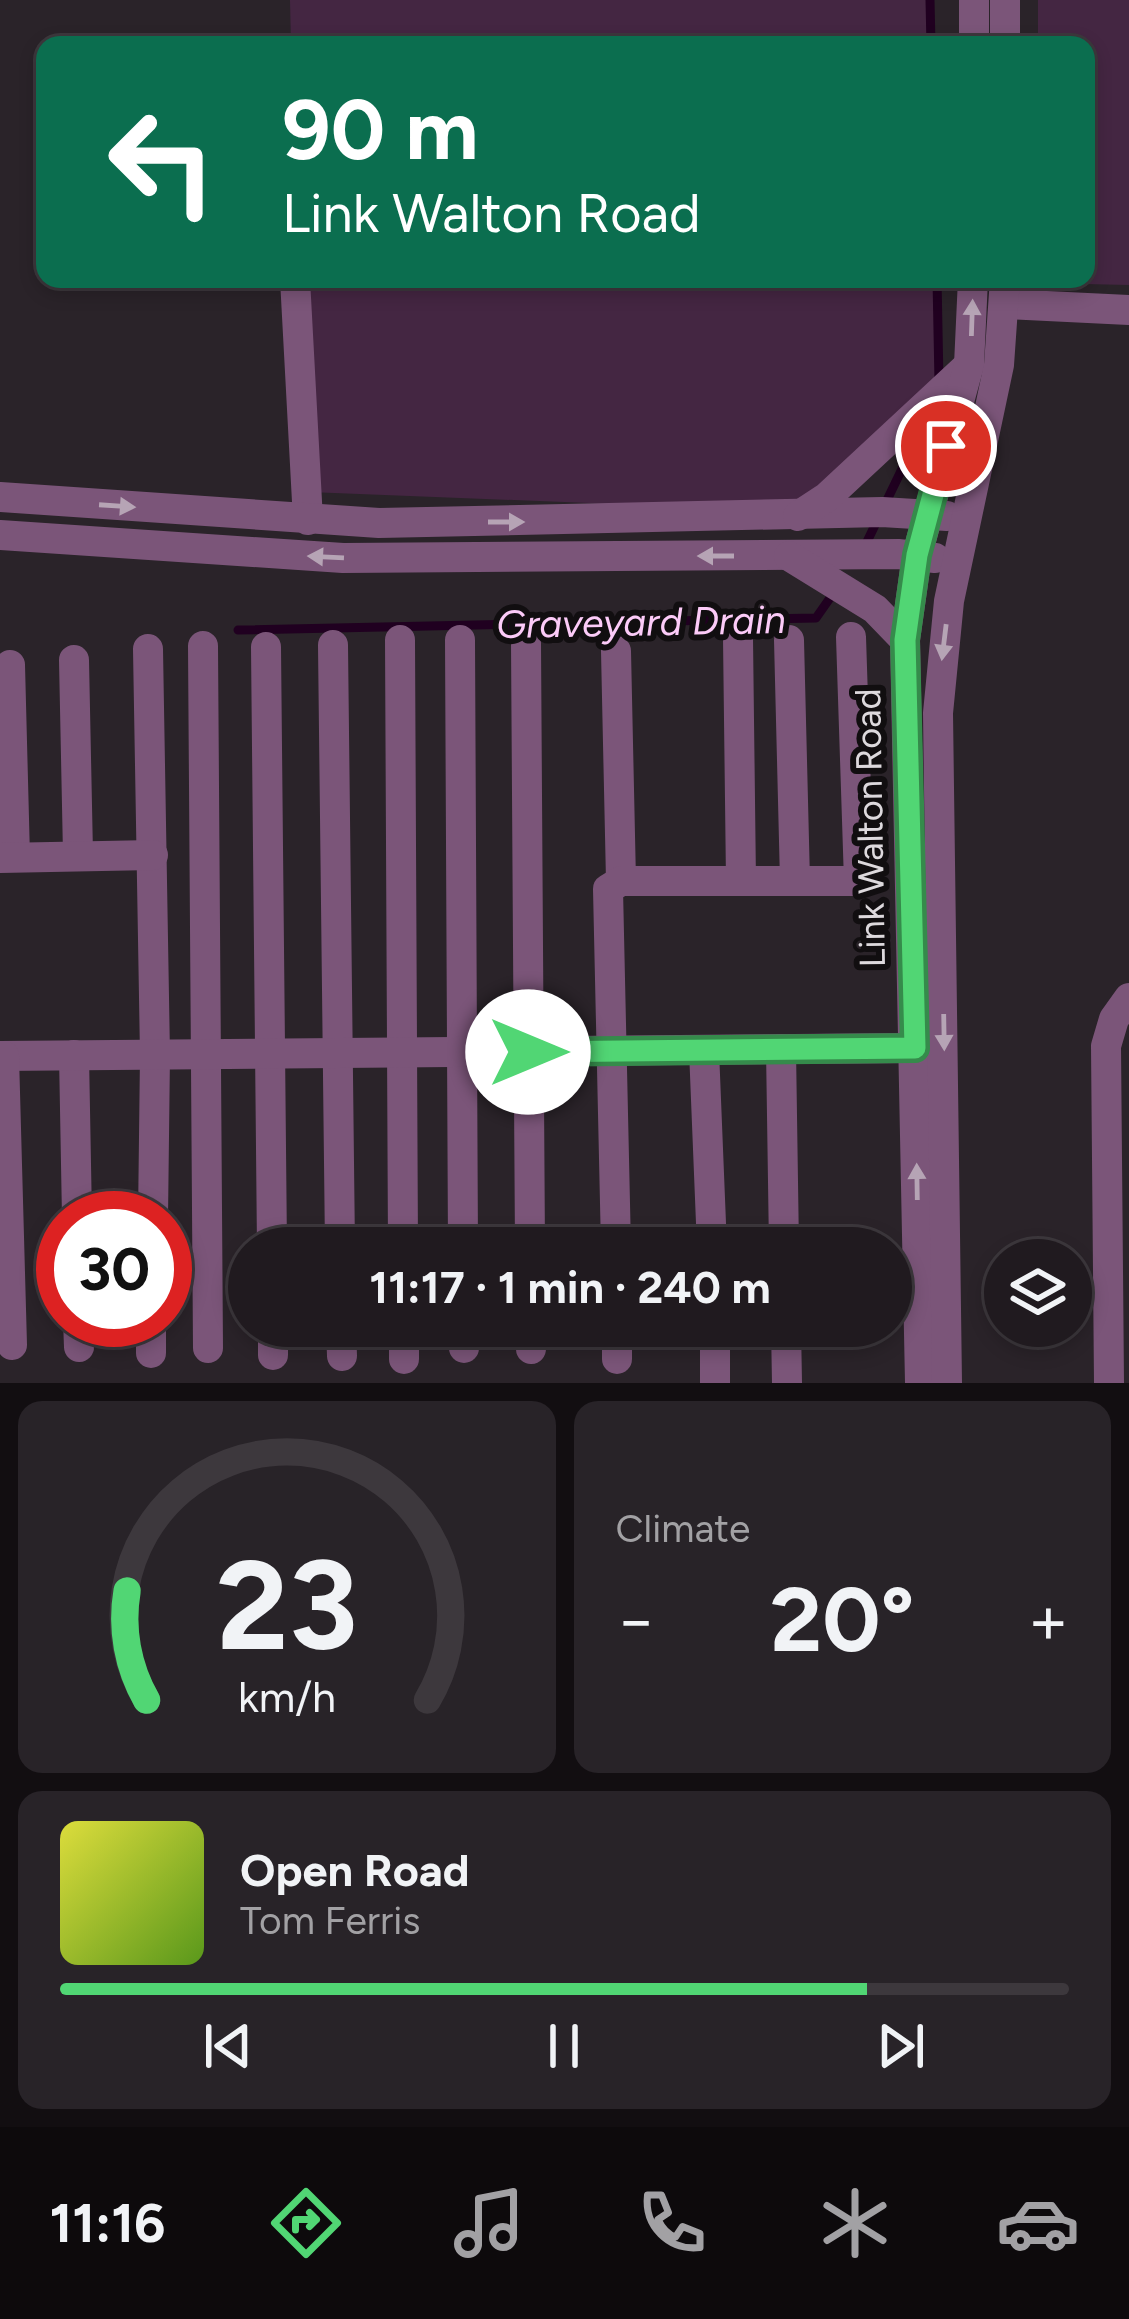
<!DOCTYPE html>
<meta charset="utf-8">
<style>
:root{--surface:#201a1f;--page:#282328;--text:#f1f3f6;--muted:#a2a1a4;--line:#3d383d;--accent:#51d674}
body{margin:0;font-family:Figtree,sans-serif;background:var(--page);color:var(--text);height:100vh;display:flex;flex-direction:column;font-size:45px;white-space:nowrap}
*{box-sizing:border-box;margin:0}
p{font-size:39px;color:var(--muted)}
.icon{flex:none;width:66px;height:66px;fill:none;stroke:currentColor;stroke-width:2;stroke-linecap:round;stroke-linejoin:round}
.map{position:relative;height:1383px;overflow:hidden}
.panel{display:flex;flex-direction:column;gap:18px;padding:18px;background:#120e11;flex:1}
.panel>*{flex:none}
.guide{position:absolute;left:36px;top:36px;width:1059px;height:252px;border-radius:24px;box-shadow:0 6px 18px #0003,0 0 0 3px var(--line);background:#0b6e4f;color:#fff;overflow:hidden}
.controls{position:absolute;left:984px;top:1239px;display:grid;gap:24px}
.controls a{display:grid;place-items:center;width:108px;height:108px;border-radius:50%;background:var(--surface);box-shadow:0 6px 18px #0003,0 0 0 3px var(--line);font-size:60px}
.speed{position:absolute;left:36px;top:1191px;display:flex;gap:24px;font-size:60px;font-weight:700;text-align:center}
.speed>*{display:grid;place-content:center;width:156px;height:156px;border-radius:50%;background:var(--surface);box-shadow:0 6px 18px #0003,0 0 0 3px var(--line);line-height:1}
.speed .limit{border:18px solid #d22;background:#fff;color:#111}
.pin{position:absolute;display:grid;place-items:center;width:102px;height:102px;color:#fff;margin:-51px;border:6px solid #fff;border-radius:50%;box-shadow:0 3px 12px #0007}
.me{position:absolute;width:132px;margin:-66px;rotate:90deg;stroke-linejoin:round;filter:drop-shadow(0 0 9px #0008)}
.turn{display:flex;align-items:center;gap:42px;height:252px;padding:0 48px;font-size:54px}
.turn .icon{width:156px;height:156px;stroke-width:2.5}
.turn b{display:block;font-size:84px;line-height:102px}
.big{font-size:90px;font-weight:700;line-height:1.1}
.panel .card{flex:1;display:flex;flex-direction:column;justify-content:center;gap:18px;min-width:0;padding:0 42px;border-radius:24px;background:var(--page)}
.panel .dial{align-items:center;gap:0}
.dial svg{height:312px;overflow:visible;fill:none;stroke:var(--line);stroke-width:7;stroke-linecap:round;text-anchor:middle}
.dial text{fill:var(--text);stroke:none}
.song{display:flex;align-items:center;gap:36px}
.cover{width:144px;height:144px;border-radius:18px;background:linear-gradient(135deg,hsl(60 70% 55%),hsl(90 70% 35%))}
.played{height:12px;border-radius:6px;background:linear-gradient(90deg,var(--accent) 80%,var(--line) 80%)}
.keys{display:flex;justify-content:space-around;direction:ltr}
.heat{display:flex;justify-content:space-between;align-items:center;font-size:66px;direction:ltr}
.panel .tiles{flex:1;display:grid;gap:18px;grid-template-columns:1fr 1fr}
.card:last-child{grid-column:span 2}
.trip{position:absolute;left:228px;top:1227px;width:684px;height:120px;border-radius:60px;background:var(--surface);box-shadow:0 6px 18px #0003,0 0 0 3px var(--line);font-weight:700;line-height:120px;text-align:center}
.tabs{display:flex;height:192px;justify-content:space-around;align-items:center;background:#0d0a0c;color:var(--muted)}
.tabs .icon{width:84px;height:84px}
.tabs .active{color:var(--accent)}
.tabs b{font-size:54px;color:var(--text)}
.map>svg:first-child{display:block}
</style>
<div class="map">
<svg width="1129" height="1383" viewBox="0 0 1129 1383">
<rect width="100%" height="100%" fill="#2a2329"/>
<g fill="#442642">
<path d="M290,0H930L931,45H291Z"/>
<path d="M1038,0H1129V285L1038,283V279H1086V45H1038Z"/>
<path d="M301,279H937L940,386L792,511L309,492Z"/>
</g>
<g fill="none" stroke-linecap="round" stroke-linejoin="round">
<g stroke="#200020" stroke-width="9">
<path d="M930,0L931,45"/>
<path d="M937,279L939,382"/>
<path d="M863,550L926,419"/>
<path d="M238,630L816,618L837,588"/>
</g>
<g stroke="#7b5579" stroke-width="30">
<path d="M974,45V0"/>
<path d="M1005,45V0"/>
<path d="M295,279L308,520"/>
<path d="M1005,304L1129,310"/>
<path d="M0,497L379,523L882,512L947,516"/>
<path d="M798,516L827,497L969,365"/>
<path d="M0,535L343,558L898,554L935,558"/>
<path d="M789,556L875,609L905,640"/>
<path d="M738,638L741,881"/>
<path d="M400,640L403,1248"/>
<path d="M460,640L463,1248"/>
<path d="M789,640L795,881"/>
<path d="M526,643L530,1248"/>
<path d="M333,645L340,1248"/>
<path d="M203,646L208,1348"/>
<path d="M266,647L272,1248"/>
<path d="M148,649L155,1055L153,1218"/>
<path d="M616,651L621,881"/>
<path d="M74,660L78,854"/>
<path d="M10,665L15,857"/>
<path d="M0,858L153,855"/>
<path d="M781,1049L784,1248"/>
<path d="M704,1050L712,1248"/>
<path d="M74,1055L77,1218"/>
<path d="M0,1056L915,1048"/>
<path d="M4,1056L12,1345"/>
<path d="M616,1248L608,889L621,881H859L851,637"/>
<path d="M78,1320L79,1347"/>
<path d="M273,1326V1355"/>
<path d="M341,1326L342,1356"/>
<path d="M404,1326V1359"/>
<path d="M464,1326V1348"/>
<path d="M530,1326L531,1349"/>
<path d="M617,1326V1359"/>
<path d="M786,1326L787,1383"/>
<path d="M151,1353V1320"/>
<path d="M715,1383V1326"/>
<path d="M920,1383L905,640L917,555L969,365L973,279"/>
<path d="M947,1383L938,713L949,601L999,365L1005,279"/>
<path d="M1109,1383L1106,1046L1114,1019L1129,998"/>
</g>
</g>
<defs><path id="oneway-solid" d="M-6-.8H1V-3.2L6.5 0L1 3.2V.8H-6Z" transform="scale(3)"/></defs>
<g fill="#b6a4b5">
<use href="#oneway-solid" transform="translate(972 318) rotate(-88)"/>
<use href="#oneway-solid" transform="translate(117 506) rotate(4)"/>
<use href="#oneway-solid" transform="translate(506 522)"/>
<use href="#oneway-solid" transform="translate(716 556) rotate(180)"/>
<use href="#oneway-solid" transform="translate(326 557) rotate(-177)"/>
<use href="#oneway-solid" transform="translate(944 642) rotate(97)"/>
<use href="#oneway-solid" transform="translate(944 1032) rotate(89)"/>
<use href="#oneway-solid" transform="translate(917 1182) rotate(-91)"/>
</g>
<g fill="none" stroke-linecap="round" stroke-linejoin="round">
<defs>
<path id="route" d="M528,1052L915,1048L905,640L917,555L946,446"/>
</defs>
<use href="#route" stroke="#358b4b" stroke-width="30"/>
<use href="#route" stroke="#51d674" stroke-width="21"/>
</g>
<g text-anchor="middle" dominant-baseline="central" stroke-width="12" stroke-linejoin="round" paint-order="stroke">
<g font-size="36" fill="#ddd9dd" stroke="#110e10">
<text transform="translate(870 828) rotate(-91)">Link Walton Road</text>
</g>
<g font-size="39" font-style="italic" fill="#fccbf8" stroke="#110e10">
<text transform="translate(641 622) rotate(-1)">Graveyard Drain</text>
</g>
</g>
</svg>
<div class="controls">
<a><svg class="icon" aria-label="layers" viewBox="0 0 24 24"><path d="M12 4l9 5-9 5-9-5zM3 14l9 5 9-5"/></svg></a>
</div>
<div class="speed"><div class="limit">30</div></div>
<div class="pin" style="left:946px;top:446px;background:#d93025"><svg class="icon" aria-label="arrive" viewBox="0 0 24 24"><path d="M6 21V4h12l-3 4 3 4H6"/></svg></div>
<svg class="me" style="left:528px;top:1052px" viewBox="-20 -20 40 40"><circle r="19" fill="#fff"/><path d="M0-13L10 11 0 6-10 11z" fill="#51d674"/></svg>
<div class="trip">11:17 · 1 min · 240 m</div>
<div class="guide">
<div class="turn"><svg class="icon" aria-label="left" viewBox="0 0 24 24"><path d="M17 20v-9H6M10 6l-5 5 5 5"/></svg><div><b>90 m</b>Link Walton Road</div></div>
</div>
</div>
<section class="panel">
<div class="tiles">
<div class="card dial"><svg viewBox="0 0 100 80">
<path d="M14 69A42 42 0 1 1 86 69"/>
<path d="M14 69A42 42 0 0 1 9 41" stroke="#51d674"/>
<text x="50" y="56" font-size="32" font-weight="700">23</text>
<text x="50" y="72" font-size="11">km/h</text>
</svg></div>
<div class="card"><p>Climate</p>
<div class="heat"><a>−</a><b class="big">20°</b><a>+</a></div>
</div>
<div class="card">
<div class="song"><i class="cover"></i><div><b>Open Road</b><p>Tom Ferris</p></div></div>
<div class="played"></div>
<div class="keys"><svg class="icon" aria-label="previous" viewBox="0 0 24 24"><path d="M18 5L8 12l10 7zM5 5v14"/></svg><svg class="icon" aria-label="pause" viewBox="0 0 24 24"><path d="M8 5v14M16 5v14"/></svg><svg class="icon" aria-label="next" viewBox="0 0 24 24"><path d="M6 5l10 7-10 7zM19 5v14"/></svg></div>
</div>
</div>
</section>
<nav class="tabs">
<b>11:16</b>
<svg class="icon active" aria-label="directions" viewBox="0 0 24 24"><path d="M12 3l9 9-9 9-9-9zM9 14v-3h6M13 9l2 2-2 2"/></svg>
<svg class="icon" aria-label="music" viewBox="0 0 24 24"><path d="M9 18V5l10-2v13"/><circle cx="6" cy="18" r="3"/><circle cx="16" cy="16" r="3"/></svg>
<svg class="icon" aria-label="phone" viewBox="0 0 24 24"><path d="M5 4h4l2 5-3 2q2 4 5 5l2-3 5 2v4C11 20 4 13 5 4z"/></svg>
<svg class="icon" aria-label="climate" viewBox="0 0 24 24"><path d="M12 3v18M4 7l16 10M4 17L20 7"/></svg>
<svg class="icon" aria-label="car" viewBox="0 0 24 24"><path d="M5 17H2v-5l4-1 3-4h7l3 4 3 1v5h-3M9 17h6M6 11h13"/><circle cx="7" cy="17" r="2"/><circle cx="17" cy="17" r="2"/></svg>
</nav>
